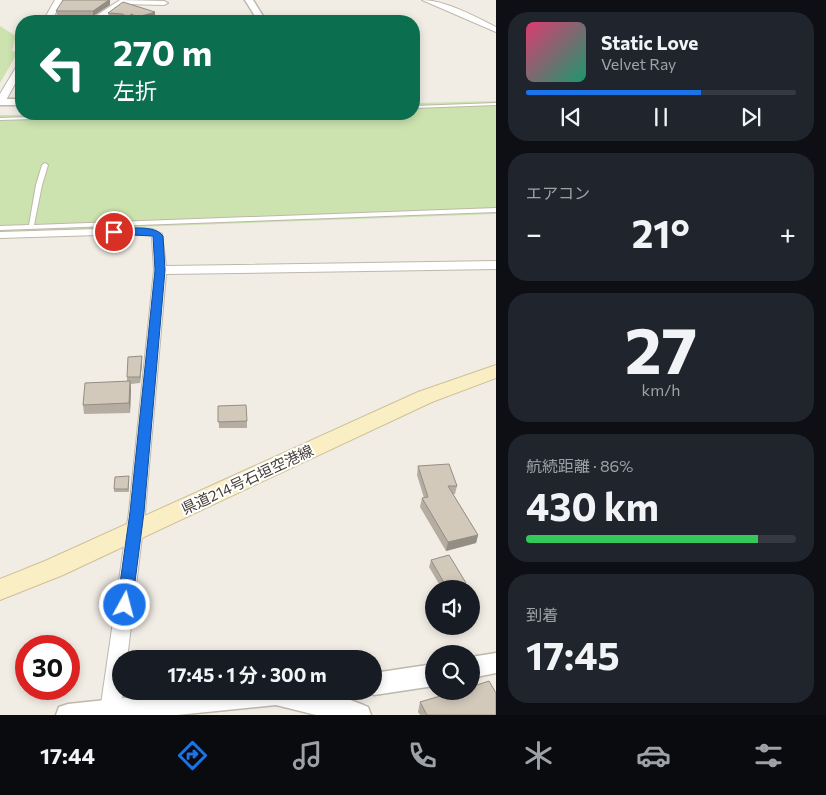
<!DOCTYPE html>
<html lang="ja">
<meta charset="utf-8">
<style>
:root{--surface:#171b24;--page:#20242c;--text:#f1f3f6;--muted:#9ea1a6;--line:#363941;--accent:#1a73e8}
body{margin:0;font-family:Commissioner,"Noto Sans JP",sans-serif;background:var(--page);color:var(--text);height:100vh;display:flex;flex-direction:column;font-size:19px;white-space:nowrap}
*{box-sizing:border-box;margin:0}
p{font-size:16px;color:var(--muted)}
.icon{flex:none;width:28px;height:28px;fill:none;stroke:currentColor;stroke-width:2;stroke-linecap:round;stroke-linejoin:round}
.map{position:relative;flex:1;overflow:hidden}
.drawer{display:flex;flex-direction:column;gap:12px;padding:12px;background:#0d0f14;width:330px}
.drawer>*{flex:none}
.top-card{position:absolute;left:15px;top:15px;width:405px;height:105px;border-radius:20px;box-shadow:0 2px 8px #0003;background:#0b6e4f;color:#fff;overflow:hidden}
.controls{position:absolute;left:425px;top:580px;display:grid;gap:10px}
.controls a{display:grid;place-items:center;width:55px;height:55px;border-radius:50%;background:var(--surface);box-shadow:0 2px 8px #0003;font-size:25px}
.speed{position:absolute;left:15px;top:635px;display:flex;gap:10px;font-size:25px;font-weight:700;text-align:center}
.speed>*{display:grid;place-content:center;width:65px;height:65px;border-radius:50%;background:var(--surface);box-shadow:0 2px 8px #0003;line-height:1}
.speed .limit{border:8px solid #d22;background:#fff;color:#111}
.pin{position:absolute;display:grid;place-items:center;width:42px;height:42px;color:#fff;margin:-21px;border:2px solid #fff;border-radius:50%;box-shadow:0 1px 5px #0007}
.me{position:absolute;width:55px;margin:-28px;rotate:7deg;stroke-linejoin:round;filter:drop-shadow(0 0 4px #0008)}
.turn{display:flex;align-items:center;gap:18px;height:105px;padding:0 15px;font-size:22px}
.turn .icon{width:65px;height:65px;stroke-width:2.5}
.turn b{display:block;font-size:35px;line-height:42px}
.big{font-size:38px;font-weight:700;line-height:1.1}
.drawer .tile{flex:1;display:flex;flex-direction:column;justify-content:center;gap:8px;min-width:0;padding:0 18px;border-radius:20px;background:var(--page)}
.drawer .dial{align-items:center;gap:0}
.dial b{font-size:65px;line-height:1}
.song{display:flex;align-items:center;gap:15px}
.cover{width:60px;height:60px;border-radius:8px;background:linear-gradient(135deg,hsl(340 70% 55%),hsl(160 70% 35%))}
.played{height:5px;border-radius:2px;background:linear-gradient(90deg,var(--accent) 65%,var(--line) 65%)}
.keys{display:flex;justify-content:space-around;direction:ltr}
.heat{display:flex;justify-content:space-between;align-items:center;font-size:28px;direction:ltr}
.charge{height:8px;border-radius:4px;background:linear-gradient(90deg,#34c759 86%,var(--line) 0)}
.trip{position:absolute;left:112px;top:650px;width:270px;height:50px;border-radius:25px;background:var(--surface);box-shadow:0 2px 8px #0003;font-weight:700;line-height:50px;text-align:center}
.tab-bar{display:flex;height:80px;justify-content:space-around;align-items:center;background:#090b0e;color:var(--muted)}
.tab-bar .icon{width:35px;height:35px}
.tab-bar .selected{color:var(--accent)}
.tab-bar b{font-size:22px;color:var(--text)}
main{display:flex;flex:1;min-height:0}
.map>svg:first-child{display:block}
</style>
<main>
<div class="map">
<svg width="496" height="715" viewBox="0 0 496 715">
<rect width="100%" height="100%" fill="#f1ede5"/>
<g fill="#cce3b0">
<path d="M0,26L16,36L12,51L18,52L0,83Z"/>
<path d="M496,101V214L0,232V115L414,114V103Z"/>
</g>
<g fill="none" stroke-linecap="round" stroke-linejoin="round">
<defs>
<g id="service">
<path d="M496,103V105L414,108V106Z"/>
<path d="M128,114H168L166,115L0,120V118Z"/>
<path d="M45,163L48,165L42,185L34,225L496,208V212L0,230V226L29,225L36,185L42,165Z"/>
</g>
<g id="minor">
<path d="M55,0H63L51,21H43Z"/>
<path d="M120,0L164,1L168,3L164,5L123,4L100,21H94V17Z"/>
<path d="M422,0C445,0 476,17 496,27V32Z"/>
<path d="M18,64H21V73L5,102L0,105V94Z"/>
<path d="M131,228L152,229L162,234L166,266L496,261V269L166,274L145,512L127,659H121C121,678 126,698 118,715H102L100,711L129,512L154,270L152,237L149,235L131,234L0,238V232Z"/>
</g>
<g id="tertiary">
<path d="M245,0H253L266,21H258Z"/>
<rect x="0" y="99" width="21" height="6"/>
<path d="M496,653V673L471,678V657Z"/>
<path d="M434,664V686L374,695L366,691H374V673Z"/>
<path d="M190,691C245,691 318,683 368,707L371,715H316L276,705L177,715H56L59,707L68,704Z"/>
</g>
<path id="secondary" d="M496,365V378L432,402L63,575L0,600V579L45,561L418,392Z"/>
</defs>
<use href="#service" stroke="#beb8ab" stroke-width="2"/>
<use href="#minor" stroke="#beb8ab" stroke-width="2"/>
<use href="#tertiary" stroke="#beb8ab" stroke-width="3"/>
<use href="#secondary" stroke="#cec097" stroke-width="2"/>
<use href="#service" fill="#fff" fill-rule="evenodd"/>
<use href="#minor" fill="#fff" fill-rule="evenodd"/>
<use href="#tertiary" fill="#fff" fill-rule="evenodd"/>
<use href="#secondary" fill="#faeec5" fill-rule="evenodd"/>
</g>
<g fill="#b5ada1">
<path d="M110,5L93,16H57L56,11Z"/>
<path d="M108,13L155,15L138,21L131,18L130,21H51L125,19L123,17L109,16Z"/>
<path d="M142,356V363L140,383L131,384V390L130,413L84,414L83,405L127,381V377Z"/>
<path d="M218,406L247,421V428H219Z"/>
<path d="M418,466L457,486L455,494H453L478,535L476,543L446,551L420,507L422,498H424L417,475Z"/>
<path d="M129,479V492H114V489Z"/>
<path d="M431,560L464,589H442L429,567Z"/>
<path d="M420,702L496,715H420L418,712Z"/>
</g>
<g fill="#938d83">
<path d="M107,0H110V5L93,16V11Z"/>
<path d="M155,12V15L138,21V17Z"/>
<path d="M142,356V363L140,383V377Z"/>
<path d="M130,381L131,390L130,413L129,403Z"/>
<path d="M478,535L476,543L446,551L448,542Z"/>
<path d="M466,583L464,589H447V588Z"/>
</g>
<g fill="#d2c9bb" stroke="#938d83">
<path d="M63,0H109L93,11H56Z"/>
<path d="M123,2L155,12L138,17L131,14L128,21H51L52,19H126L128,17L122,14L108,13Z"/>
<path d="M142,356L140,377H127L128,357Z"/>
<path d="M130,381L129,403L83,405L85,383Z"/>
<path d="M246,405L247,421L218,422V406Z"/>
<path d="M449,464L457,486H448L478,535L448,542L422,498L428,497L418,466Z"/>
<path d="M129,476L128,489H114L115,477Z"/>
<path d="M449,555L466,583L447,588L431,560Z"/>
<path d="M489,681L496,693V715H427L420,702L457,691H471V687Z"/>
</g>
<path fill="#1a73e8" stroke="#114b97" d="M114,229C128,229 154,224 163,236L165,270L144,512L132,605L130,610L125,612L119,610L117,605L130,512L155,270L153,236L111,234L109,232Z"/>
<g text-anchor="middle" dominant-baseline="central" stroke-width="4" stroke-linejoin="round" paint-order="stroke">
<g font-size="15" fill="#433d35" stroke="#fff">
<text transform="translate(247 479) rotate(-25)">県道214号石垣空港線</text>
</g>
</g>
</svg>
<div class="controls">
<a><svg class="icon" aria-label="sound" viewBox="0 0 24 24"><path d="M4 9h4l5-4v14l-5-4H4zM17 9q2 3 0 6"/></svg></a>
<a><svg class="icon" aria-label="search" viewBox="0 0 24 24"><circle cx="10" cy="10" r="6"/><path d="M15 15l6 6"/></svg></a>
</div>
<div class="speed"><div class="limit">30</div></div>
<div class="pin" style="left:114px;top:232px;background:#d93025"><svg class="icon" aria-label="arrive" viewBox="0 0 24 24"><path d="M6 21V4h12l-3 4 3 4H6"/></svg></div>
<svg class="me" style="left:125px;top:605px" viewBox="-20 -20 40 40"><circle r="17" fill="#1a73e8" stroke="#fff" stroke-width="3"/><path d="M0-11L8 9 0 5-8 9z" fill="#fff"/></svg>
<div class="trip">17:45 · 1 分 · 300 m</div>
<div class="top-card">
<div class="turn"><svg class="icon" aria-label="left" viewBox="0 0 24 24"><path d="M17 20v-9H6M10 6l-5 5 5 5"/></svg><div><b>270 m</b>左折</div></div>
</div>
</div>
<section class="drawer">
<div class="tile">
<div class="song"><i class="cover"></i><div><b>Static Love</b><p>Velvet Ray</p></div></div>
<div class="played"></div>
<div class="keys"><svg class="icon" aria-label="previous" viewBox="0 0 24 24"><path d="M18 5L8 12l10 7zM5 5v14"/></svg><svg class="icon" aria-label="pause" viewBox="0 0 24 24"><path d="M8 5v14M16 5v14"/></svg><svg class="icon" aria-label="next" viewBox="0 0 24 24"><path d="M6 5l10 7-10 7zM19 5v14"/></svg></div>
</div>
<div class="tile"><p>エアコン</p>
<div class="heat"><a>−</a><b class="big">21°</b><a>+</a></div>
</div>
<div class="tile dial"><b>27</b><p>km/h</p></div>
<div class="tile"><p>航続距離 · 86%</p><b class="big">430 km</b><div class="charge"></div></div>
<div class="tile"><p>到着</p><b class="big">17:45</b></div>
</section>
</main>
<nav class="tab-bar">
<b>17:44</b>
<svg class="icon selected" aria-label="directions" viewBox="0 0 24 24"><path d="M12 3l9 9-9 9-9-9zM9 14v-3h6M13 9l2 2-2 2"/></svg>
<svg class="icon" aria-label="music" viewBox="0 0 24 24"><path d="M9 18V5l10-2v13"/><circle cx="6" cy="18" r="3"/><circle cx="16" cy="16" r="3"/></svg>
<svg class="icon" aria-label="phone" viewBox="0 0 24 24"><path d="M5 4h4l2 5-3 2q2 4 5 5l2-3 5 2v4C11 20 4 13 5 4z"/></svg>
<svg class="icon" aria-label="climate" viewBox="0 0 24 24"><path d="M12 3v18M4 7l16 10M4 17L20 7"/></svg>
<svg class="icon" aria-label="car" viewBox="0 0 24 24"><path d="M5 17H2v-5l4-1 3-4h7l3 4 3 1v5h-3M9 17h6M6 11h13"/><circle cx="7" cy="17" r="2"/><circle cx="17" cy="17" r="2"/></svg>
<svg class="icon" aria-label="filters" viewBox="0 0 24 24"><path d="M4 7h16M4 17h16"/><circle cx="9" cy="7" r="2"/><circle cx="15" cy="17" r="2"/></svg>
</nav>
